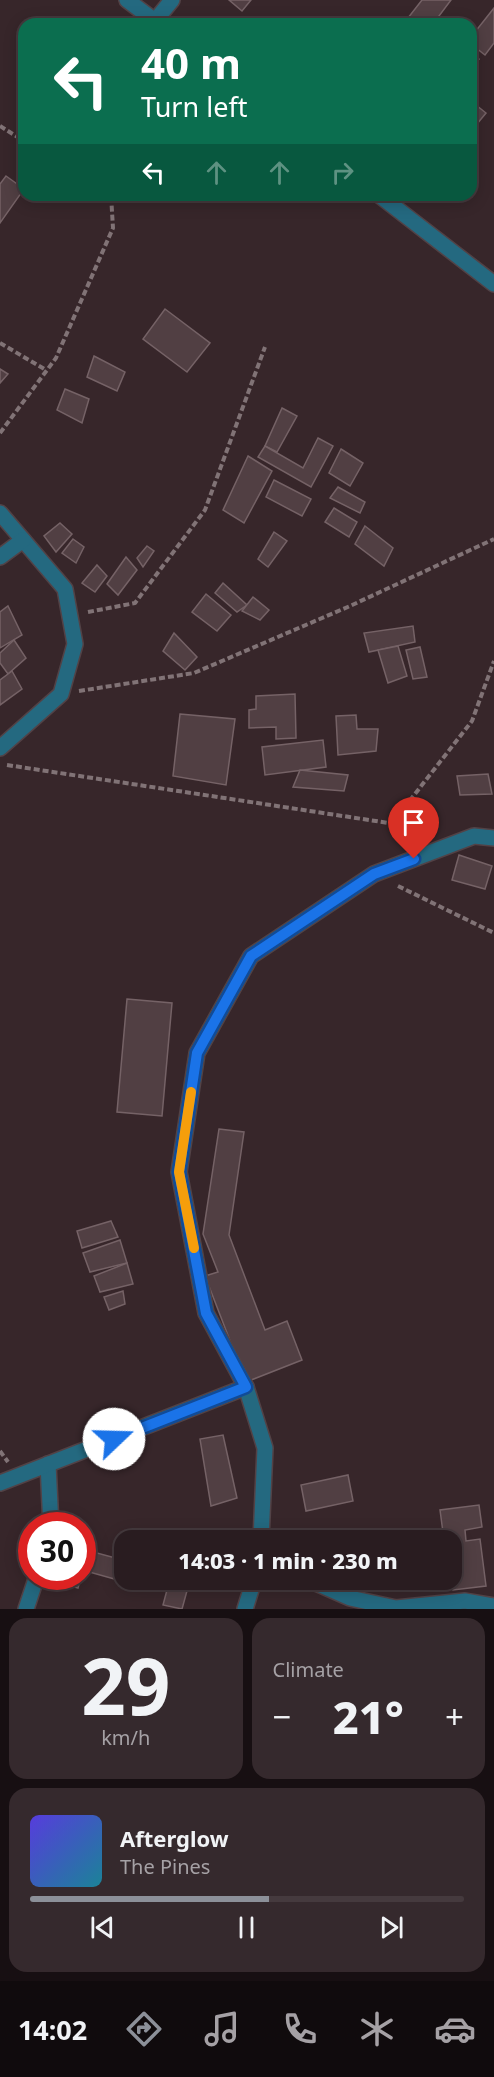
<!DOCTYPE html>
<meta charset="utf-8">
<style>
:root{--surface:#291c20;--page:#35292d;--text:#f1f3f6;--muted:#a5a1a5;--line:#453a3e;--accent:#8c9099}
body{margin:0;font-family:"Noto Sans",sans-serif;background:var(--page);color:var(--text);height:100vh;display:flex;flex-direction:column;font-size:22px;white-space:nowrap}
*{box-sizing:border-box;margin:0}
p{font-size:20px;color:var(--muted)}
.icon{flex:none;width:33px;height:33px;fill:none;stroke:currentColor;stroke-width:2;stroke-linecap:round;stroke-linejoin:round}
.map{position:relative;height:1609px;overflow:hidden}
.drawer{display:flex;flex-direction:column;gap:9px;padding:9px;background:#170f12;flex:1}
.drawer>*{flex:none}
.top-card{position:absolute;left:18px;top:18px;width:459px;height:183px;border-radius:18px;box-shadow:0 3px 15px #0003,0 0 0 2px var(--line);background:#0b6e4f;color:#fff;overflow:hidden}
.speed{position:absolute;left:18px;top:1512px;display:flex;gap:12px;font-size:30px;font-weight:700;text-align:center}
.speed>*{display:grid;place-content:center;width:78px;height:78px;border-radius:50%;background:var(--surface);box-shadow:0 3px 15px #0003,0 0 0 2px var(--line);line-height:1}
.speed .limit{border:9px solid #d22;background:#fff;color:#111}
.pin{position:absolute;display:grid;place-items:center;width:51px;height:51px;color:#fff;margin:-62px -26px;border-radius:50% 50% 50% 0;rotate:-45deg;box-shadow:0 0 6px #0007}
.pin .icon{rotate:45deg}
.me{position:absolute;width:66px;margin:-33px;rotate:69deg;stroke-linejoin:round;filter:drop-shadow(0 0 4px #0008)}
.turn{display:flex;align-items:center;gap:21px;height:126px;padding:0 24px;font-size:27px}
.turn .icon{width:78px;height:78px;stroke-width:2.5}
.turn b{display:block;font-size:42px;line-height:51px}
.lanes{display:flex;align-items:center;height:57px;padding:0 24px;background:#0003;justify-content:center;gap:30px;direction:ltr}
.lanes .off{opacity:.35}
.big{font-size:45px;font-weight:800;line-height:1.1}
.drawer .tile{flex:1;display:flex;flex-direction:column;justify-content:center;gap:9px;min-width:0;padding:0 21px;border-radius:18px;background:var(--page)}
.drawer .dial{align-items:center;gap:0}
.dial b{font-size:78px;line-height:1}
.song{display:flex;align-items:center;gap:18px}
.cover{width:72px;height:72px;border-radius:9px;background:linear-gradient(135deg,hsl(250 70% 55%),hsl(190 70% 35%))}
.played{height:6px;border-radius:3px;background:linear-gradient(90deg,var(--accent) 55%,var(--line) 55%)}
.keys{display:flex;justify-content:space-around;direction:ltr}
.heat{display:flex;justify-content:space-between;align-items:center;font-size:33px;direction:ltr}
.drawer .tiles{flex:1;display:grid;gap:9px;grid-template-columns:1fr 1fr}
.tile:last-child{grid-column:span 2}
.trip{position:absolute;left:114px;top:1530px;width:348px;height:60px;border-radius:18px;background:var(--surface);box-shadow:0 3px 15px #0003,0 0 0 2px var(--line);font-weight:800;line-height:60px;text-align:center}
.tabs{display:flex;height:96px;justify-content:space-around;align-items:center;background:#100b0d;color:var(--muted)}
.tabs .icon{width:42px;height:42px}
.tabs .selected{color:var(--accent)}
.tabs b{font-size:27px;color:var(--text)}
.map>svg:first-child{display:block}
</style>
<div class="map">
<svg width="494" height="1609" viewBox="0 0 494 1609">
<rect width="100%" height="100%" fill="#37262a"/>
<g fill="#513f43" stroke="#756266" stroke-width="1.5">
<path d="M229,0H251L242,11Z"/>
<path d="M422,0H451L433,24L404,23Z"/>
<path d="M494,8V43L485,55L471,44V37Z"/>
<path d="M471,53L479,59L471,68Z"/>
<path d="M471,101L486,113L477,124L471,119Z"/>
<path d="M6,176L24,189L0,223V184Z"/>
<path d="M165,309L210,343L187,372L143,339Z"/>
<path d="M94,356L125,372L117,391L87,377Z"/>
<path d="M0,369L8,374L0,383Z"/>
<path d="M65,389L89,399L82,423L57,410Z"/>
<path d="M282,408L297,416L277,452L265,446Z"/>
<path d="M318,438L333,446L311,487L258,457L265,446L303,468Z"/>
<path d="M341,449L363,463L350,486L329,473Z"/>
<path d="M248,456L272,471L244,523L223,510Z"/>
<path d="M274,480L311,499L302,516L266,497Z"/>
<path d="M338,487L365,502L360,513L330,498Z"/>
<path d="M334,508L357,522L349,537L325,522Z"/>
<path d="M60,523L72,534L56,552L44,536Z"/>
<path d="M365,526L393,548L384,566L355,544Z"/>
<path d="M274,532L287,541L268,567L258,559Z"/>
<path d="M73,539L84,547L76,563L62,553Z"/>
<path d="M147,546L154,551L143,567L137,558Z"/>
<path d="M126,557L137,570L118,595L107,584Z"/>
<path d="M97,565L107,576L95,592L82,583Z"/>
<path d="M223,583L247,605L237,612L215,593Z"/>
<path d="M206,594L231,615L217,631L192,612Z"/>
<path d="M253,597L269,610L260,620L242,611Z"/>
<path d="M8,606L22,635L0,648V612Z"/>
<path d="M413,626L415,642L369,652L364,633Z"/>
<path d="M174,633L197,657L185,670L163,651Z"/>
<path d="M14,640L26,658L8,674L0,663V653Z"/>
<path d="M398,646L407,676L388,683L378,650Z"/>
<path d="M420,647L427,677L413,679L406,650Z"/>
<path d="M12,671L22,689L0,705V680Z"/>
<path d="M295,694L296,738L276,739V727L249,728V710L256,709V696Z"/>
<path d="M180,714L235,719L226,785L173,776Z"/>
<path d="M356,715L357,729H378L376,751L338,755L336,716Z"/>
<path d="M323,740L326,767L265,775L262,747Z"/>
<path d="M300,770L348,775L344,791L293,787Z"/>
<path d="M488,774L492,794L460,795L457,776Z"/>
<path d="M459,855L492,866L485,889L452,880Z"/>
<path d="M127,999L172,1003L162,1116L117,1112Z"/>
<path d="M219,1129L244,1132L229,1235L265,1330L287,1321L302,1360L246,1382L205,1276L218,1272L203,1234Z"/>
<path d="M111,1221L118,1237L82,1248L77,1231Z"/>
<path d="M120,1240L127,1263L90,1272L83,1253Z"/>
<path d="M127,1263L133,1284L100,1292L94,1276Z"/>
<path d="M123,1291L125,1304L109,1310L104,1297Z"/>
<path d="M223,1435L237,1498L211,1506L200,1439Z"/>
<path d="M348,1475L353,1501L306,1511L301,1485Z"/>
<path d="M479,1505L482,1527L465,1530L466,1541L480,1539L486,1586L453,1590L452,1565L461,1564L459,1550L452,1551V1540H444L440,1510Z"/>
<path d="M82,1549L123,1560L118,1580L82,1570Z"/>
<path d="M48,1576H81L78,1588L47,1579Z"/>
<path d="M158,1580H190L182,1609L163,1605L167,1590L156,1587Z"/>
</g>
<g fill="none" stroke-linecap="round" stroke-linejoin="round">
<defs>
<g id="minor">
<path d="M155,21L172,0"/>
<path d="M0,513L65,589L75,644L61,694L0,748"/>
<path d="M0,557L23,540"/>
<path d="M48,1464L51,1526"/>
<path d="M0,1483L246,1387"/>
<path d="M261,1540L265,1448L246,1387L206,1313L179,1172L197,1053L251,956L374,874L474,836L494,838"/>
<path d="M309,1580L350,1598L396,1608L465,1601L494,1606"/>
<path d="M26,1609L37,1576"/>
<path d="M245,1609L254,1580"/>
</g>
<g id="tertiary">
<path d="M127,0L159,24"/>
<path d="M379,195L494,284"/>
</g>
</defs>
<use href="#minor" stroke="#524246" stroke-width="18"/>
<use href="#tertiary" stroke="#524246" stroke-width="18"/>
<g stroke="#817376" stroke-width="4" stroke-dasharray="6 3" stroke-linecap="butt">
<path d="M0,126L24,141"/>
<path d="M0,343L46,370"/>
<path d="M0,433L56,358L113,228L111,195"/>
<path d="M88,612L135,603L205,510L265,347"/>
<path d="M79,691L194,673L350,606L494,539"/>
<path d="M7,765L435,830"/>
<path d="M393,822L472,721L494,661"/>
<path d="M398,886L494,933"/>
<path d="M0,1451L8,1462"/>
</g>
<use href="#minor" stroke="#246980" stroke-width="15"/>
<use href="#tertiary" stroke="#246980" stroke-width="15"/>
</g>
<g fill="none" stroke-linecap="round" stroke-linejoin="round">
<defs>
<path id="route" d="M114,1439L246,1387L206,1313L179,1172L197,1053L251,956L374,874L414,859"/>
</defs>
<use href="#route" stroke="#114b97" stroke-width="15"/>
<use href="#route" stroke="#1a73e8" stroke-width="10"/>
<path stroke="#f59e0b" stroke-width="10" d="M191,1092L179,1172L194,1248"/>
</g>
</svg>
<div class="speed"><div class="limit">30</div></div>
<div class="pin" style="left:414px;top:859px;background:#d93025"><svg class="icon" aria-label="arrive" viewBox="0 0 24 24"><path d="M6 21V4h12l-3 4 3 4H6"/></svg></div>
<svg class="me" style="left:114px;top:1439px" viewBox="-20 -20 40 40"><circle r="19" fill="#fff"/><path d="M0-13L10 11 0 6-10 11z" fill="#1a73e8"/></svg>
<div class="trip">14:03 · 1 min · 230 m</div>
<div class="top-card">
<div class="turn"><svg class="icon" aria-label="left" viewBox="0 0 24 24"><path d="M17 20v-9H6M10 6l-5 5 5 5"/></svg><div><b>40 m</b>Turn left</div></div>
<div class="lanes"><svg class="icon" aria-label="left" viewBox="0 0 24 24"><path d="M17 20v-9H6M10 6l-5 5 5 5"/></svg><svg class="icon off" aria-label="ahead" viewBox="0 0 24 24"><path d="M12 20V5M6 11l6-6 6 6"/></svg><svg class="icon off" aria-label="ahead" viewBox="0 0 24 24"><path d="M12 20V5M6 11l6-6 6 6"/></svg><svg class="icon off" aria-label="right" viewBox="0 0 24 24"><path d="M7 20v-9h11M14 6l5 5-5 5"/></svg></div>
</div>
</div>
<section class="drawer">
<div class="tiles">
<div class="tile dial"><b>29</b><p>km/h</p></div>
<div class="tile"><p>Climate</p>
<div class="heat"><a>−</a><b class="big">21°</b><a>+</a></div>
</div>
<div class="tile">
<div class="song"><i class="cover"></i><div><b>Afterglow</b><p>The Pines</p></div></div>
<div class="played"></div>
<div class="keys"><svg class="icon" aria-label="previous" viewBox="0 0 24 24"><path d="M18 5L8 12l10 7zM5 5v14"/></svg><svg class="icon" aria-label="pause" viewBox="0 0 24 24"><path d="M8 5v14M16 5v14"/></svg><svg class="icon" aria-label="next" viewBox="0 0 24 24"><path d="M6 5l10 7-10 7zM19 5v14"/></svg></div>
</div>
</div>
</section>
<nav class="tabs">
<b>14:02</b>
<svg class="icon selected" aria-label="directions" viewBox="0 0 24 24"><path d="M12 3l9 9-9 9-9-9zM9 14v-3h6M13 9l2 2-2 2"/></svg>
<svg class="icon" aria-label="music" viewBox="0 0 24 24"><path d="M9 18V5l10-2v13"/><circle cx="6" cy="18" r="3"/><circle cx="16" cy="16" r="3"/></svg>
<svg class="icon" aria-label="phone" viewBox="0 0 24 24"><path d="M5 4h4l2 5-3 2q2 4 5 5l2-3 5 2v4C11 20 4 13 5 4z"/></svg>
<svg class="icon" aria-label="climate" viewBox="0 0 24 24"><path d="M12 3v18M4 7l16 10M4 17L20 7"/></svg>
<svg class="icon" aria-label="car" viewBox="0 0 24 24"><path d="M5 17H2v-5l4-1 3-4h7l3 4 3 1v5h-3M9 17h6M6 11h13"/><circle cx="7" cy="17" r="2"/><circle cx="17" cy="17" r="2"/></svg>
</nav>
